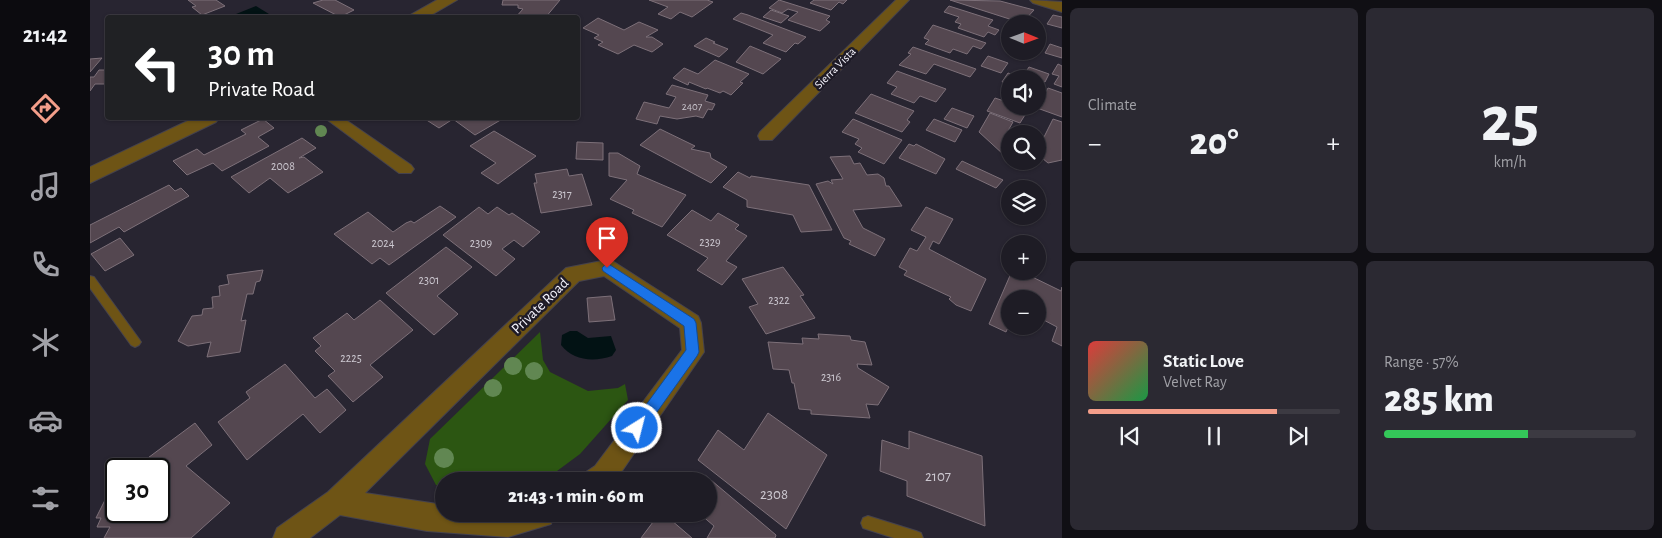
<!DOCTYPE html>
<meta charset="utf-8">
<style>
:root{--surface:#1e1c25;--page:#2b2932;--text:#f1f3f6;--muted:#a1a1a7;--line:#3c3a42;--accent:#f49e8a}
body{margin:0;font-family:"Alegreya Sans",sans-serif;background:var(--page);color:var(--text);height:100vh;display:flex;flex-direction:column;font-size:19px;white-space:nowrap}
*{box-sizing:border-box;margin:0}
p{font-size:16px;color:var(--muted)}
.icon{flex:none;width:28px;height:28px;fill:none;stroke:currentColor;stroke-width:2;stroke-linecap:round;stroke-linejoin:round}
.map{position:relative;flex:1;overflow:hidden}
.drawer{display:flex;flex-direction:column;gap:8px;padding:8px;background:#100f14;width:600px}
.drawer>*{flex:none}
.top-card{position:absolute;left:15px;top:15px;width:475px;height:105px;border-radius:5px;box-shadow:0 1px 4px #0004,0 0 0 1px var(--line);background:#202124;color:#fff;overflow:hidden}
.needle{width:32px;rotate:91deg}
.tools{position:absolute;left:911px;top:15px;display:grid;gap:10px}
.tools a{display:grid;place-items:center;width:45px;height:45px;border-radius:50%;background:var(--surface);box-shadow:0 1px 4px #0004,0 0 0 1px var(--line);font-size:25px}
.speed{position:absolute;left:15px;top:458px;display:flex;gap:10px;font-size:25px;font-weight:700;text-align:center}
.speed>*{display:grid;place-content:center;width:65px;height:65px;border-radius:50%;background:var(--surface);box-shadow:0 1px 4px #0004,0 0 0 1px var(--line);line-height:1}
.speed .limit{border:2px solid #111;border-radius:8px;background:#fff;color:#111}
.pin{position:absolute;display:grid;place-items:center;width:42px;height:42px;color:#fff;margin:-51px -21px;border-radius:50% 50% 50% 0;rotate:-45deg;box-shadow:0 0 5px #0007}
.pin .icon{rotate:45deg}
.me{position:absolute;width:55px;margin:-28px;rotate:36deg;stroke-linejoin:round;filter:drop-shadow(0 0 4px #0008)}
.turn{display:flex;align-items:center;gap:18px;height:105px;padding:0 20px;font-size:22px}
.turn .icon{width:65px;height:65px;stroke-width:2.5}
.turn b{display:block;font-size:35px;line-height:42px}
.big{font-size:38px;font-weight:800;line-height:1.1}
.drawer .card{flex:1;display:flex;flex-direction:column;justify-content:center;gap:8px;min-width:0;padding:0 18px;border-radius:8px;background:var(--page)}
.drawer .dial{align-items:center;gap:0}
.dial b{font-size:65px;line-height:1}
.song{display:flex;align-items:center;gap:15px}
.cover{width:60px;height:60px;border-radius:8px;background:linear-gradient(135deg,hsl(0 70% 55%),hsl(140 70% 35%))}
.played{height:5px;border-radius:2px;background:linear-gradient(90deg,var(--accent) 75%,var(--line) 75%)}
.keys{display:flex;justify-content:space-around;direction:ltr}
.heat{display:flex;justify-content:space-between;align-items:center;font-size:28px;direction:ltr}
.charge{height:8px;border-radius:4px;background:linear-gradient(90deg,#34c759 57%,var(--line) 0)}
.drawer .tiles{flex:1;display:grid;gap:8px;grid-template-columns:repeat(2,1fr)}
.trip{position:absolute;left:345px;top:472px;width:282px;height:50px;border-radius:25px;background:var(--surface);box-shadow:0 1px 4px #0004,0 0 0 1px var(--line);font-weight:800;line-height:50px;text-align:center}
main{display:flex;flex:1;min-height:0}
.tab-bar{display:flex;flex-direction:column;width:90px;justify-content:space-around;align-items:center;background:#0c0b0f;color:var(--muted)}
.tab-bar .icon{width:35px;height:35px}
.tab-bar .active{color:var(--accent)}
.tab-bar b{font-size:22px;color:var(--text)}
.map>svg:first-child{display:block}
</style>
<main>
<nav class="tab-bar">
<b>21:42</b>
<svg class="icon active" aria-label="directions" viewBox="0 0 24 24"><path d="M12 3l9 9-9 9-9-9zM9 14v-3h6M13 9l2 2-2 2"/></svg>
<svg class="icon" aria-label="music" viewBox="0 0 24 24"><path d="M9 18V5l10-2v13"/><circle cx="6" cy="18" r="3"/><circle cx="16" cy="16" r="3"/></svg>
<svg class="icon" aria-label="phone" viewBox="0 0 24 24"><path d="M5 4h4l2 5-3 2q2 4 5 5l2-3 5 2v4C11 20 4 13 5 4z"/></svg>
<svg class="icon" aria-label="climate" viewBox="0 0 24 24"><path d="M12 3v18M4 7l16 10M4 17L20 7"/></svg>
<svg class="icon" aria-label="car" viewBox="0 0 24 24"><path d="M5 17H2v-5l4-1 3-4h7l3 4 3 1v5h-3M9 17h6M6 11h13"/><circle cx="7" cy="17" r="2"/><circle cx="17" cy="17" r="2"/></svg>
<svg class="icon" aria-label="filters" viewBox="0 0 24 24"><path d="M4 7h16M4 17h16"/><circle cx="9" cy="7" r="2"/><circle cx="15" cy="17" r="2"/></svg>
</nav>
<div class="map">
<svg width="972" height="538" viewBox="0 0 972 538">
<rect width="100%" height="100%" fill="#282531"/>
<path fill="#2c5612" d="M450,332L453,360L460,372L498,391L528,388L535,384L538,400L490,454L467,471L446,481H354V488L346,485L335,464L340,439Z"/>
<g fill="#021214">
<path d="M166,6L179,14L170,17L141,16Z"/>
<path d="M480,331H487L498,338L521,336L526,350L522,356C504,362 483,361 471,345L472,335Z"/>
</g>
<g fill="#544750" stroke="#7d7079">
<path d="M98,0H126L135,6L112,15L102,7L106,6Z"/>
<path d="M233,0H245L264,10L250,17L223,3Z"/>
<path d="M413,0H470L455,18H425L433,9L428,8V5H412Z"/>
<path d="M559,0H617L623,2L602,17L590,12L581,19L568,14L578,7Z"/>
<path d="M689,0L740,16L736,20L740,22L730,31L698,20L708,12L698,9L692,13L679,8Z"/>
<path d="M724,0H757L753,4L749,2L741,10L720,3Z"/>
<path d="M860,0L910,1L944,10L932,23Z"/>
<path d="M859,6L903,20L898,26L909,30L905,35L898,32L894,37L868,28L871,24L865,22L869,17L854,12Z"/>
<path d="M681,10L699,16L691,23L673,17Z"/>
<path d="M651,13L658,15L716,37L708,44L705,43L696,52L673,43L683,35L643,19Z"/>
<path d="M963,15L972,17V28L957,24Z"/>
<path d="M508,18L534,30L549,22L568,30L556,37H562L573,44L562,52L544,45L528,54L508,45L513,42L504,38L509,35L493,28Z"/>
<path d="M919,24H920V39L911,35Z"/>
<path d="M843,25L896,43L891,49L883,46L877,54L863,49L860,53L835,44L839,40L834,38Z"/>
<path d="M616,38L625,42L623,43L638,49L629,57L604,46Z"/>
<path d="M960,44L972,48V58L955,53Z"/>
<path d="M660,46L691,59L673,74L646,62Z"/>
<path d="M823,47L846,55L886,69L880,77L844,64L836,74L809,65L821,54L818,53Z"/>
<path d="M898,56L918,63L911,73L891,66Z"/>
<path d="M12,58L0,72V59Z"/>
<path d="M625,60L659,74L650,82L653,83L641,95L633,91L630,93L617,88L616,89L599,82L598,85L583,78L594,68L608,74Z"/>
<path d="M968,64L972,66V87L964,84L969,76L962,74Z"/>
<path d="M939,67L959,74L955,82L934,75Z"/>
<path d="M9,70H18V84H5L0,91V77H4Z"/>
<path d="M807,71L856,89L846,102L830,96L824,103L801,94L807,87L797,83Z"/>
<path d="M918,73L936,79H920V85L912,82Z"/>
<path d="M582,85L618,95L615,101L625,104L622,110L618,109L613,118L606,116L587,119L570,116L567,124L546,119L554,102L579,108L586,97L576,94Z"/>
<path d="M958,88L972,93V117L947,108Z"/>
<path d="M781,94L824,111L817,120L820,122L812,132L765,113Z"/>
<path d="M905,98L920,103V106L938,110L930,123L897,111Z"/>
<path d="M862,108L884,116L877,128L854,119Z"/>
<path d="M900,113L923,122L915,136L920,141V155H914L889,132Z"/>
<path d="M338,118H414L385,135L363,119L349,128L335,119Z"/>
<path d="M173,119L184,128L168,137L179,146L132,171L123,163L97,175L83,161L107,149L114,155L156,134L151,130Z"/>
<path d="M763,119L812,140L794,164L768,152L772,148L765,144L769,139L752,132Z"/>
<path d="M844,119L872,130L865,142L836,130Z"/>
<path d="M963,119L972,122V160L958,163L952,158L948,159V141L951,143Z"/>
<path d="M570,129L605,146L601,149L620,153L621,158L637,167L621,183L550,145Z"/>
<path d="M404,131L446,156L408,184L391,173L406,163L380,146Z"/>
<path d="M212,138L226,148L209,158L214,157L233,172L198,193L180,178L159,193L141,177Z"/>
<path d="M487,142L513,143V160L486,159Z"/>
<path d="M819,144L824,146L826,144L855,159L846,174L809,158Z"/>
<path d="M519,153H528L550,166L547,174L596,195L572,227L542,213L544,210L520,199L537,180L519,176Z"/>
<path d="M760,156L764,164L770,163L777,175L788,174L794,178L796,186H799L812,206L763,210L773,228L795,239L785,256L759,244L761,241L754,238L726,184L738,181L743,184L741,180L753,179L740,157Z"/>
<path d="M872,161L913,180L906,188L866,169Z"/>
<path d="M477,169L479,176L492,174L502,205L451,213L444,183H447L445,174Z"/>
<path d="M648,172L660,178L661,176L719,185L742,230L711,232L703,215L657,207V200L633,187Z"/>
<path d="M79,185L85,191L91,188L99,196L34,232L29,227L0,243V225Z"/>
<path d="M350,206L366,217L299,265L290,258L282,264L244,234L278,212L303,232L316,223L321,221L324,223Z"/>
<path d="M389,207L398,214L407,207L419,215L422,213L450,232L433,247L424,240L412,249L425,259L406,276L353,235Z"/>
<path d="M836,207L863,219L849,244L843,241L839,249L896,279L881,311L866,305L859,299L861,297L814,275L817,271L809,267L820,248L827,251L836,237L821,230Z"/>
<path d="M602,210L621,221L628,213L649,225L645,229L657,236L636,261L647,267L632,285L607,270L618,258L577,235Z"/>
<path d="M30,238L44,255L15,271L1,254Z"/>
<path d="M356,247L382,267L347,296L368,314L344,335L296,293Z"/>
<path d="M693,267L714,295L710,296L725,318L676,334L659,307L668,304L652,279Z"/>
<path d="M173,270L170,281L166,282L163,294H157L151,321L156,320L150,352L117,357L121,342L98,346L88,341L102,316L112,315L113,309L123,308L122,297L130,296L129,286L139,284L137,275Z"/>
<path d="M922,271H930L971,291L972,287V346L962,341L967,327L948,317V299H920V323L916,332L899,324Z"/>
<path d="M521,296L525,320L499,322L497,298Z"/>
<path d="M290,300L323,330L280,365L293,377L263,402L238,376L245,371L225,351L231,346L223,338L257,313L264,320Z"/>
<path d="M728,334L760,336L761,340L775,342L782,365L767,364L768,368L799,387L788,405L776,404L780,418L721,414V410L709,409L704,383H702L699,370L683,369L678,342L713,344L712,338L729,339Z"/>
<path d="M195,364L225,398L237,389L256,410L230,433L213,414L157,460L128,422L160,398L156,392Z"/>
<path d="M678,413L737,455L696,529L608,460L628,430L654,450Z"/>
<path d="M105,423L122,445L96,466L140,503L101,538H14L20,527H7L11,518H6L18,494H22L26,485V511H69V469H43Z"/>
<path d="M819,431L892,456L895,526L817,496V481L790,471L792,440L819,449Z"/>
<path d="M615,475L686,535L685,538H617L624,526L610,514H619V481H611Z"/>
<path d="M569,514H574L602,538H551Z"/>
</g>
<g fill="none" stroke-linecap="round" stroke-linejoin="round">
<defs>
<g id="service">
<path d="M0,276L4,277L49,339L51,342L49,345L45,347L41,345L0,288Z"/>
<path d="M778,516L826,531L831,533L833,538H804L773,528L771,523L773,518Z"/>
</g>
<g id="minor">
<path d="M806,0H819L682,140H670L668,136L670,132Z"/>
<path d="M235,118H253L321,165L324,169L321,173H309Z"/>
<path d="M517,260L524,262L608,316L611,323L614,352L525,481H492L496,472L505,466L592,350L590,328L514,276L489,281L275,493L354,505V514H464L461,524L418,537L337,531L250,515L220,538H183L187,528L238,492L476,268Z"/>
</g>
<g id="tertiary">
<path d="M347,0H367L336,18H315Z"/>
<path d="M940,0L972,2V12L943,3Z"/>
<path d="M104,118H129L126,122L0,183V167Z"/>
</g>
</defs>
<use href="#service" stroke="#45424d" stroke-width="2"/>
<use href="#minor" stroke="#45424d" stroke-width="2"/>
<use href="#tertiary" stroke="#45424d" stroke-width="2"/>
<use href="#service" fill="#6e5415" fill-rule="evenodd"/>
<use href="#minor" fill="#6e5415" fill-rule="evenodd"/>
<use href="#tertiary" fill="#6e5415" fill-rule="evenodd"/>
</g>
<g fill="#618752">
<circle cx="231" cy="131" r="6"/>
<circle cx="423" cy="366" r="9"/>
<circle cx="444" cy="371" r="9"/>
<circle cx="403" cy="388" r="9"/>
<circle cx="354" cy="458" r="10"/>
</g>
<path fill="#1a73e8" stroke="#114b97" d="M517,263L604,319L606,323L609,352L607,356L552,433L547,435L542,433L540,428L542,424L596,350L594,326L513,271L512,268Z"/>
<g text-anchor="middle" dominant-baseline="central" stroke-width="5" stroke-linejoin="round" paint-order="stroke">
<g font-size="11" fill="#ccc8d0">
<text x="602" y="106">2407</text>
</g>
<g font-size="12" fill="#f4f3fb" stroke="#1e1b27">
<text transform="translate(745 68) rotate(-45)">Sierra Vista</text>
</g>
<g font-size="12" fill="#ccc8d0">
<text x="193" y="166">2008</text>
<text x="472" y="194">2317</text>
<text x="620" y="242">2329</text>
<text x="293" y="243">2024</text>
<text x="391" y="243">2309</text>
<text x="339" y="280">2301</text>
<text x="689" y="300">2322</text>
<text x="261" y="358">2225</text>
<text x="741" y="377">2316</text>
</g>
<g font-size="15" fill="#f4f3fb" stroke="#1e1b27">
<text transform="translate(450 306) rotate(-44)">Private Road</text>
</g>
<g font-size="15" fill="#ccc8d0">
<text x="848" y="476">2107</text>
<text x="684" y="494">2308</text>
</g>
</g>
</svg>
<div class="tools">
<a><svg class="needle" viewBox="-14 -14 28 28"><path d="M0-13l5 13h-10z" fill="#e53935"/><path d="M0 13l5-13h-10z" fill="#a1a1a7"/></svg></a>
<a><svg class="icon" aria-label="sound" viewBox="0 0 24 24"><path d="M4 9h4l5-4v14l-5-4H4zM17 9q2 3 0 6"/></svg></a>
<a><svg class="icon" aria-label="search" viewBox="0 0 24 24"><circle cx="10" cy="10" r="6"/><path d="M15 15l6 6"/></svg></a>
<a><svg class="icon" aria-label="layers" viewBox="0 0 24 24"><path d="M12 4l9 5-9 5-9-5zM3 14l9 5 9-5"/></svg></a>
<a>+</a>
<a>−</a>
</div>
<div class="speed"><div class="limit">30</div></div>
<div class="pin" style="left:517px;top:268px;background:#d93025"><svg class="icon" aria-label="arrive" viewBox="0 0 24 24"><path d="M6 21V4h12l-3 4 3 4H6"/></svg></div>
<svg class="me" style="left:547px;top:428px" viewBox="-20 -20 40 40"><circle r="17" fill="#1a73e8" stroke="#fff" stroke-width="3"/><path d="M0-11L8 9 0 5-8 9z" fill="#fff"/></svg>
<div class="trip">21:43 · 1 min · 60 m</div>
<div class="top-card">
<div class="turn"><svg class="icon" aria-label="left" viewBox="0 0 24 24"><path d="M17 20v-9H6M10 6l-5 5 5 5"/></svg><div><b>30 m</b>Private Road</div></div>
</div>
</div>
<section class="drawer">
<div class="tiles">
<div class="card"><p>Climate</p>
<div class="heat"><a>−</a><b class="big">20°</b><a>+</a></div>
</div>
<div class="card dial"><b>25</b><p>km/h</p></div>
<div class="card">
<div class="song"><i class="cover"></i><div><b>Static Love</b><p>Velvet Ray</p></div></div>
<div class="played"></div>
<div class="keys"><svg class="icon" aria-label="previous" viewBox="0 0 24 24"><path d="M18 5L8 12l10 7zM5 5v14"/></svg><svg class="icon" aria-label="pause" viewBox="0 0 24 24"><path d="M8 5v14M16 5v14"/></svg><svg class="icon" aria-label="next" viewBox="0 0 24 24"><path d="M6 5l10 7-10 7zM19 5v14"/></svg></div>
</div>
<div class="card"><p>Range · 57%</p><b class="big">285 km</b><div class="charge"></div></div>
</div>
</section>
</main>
